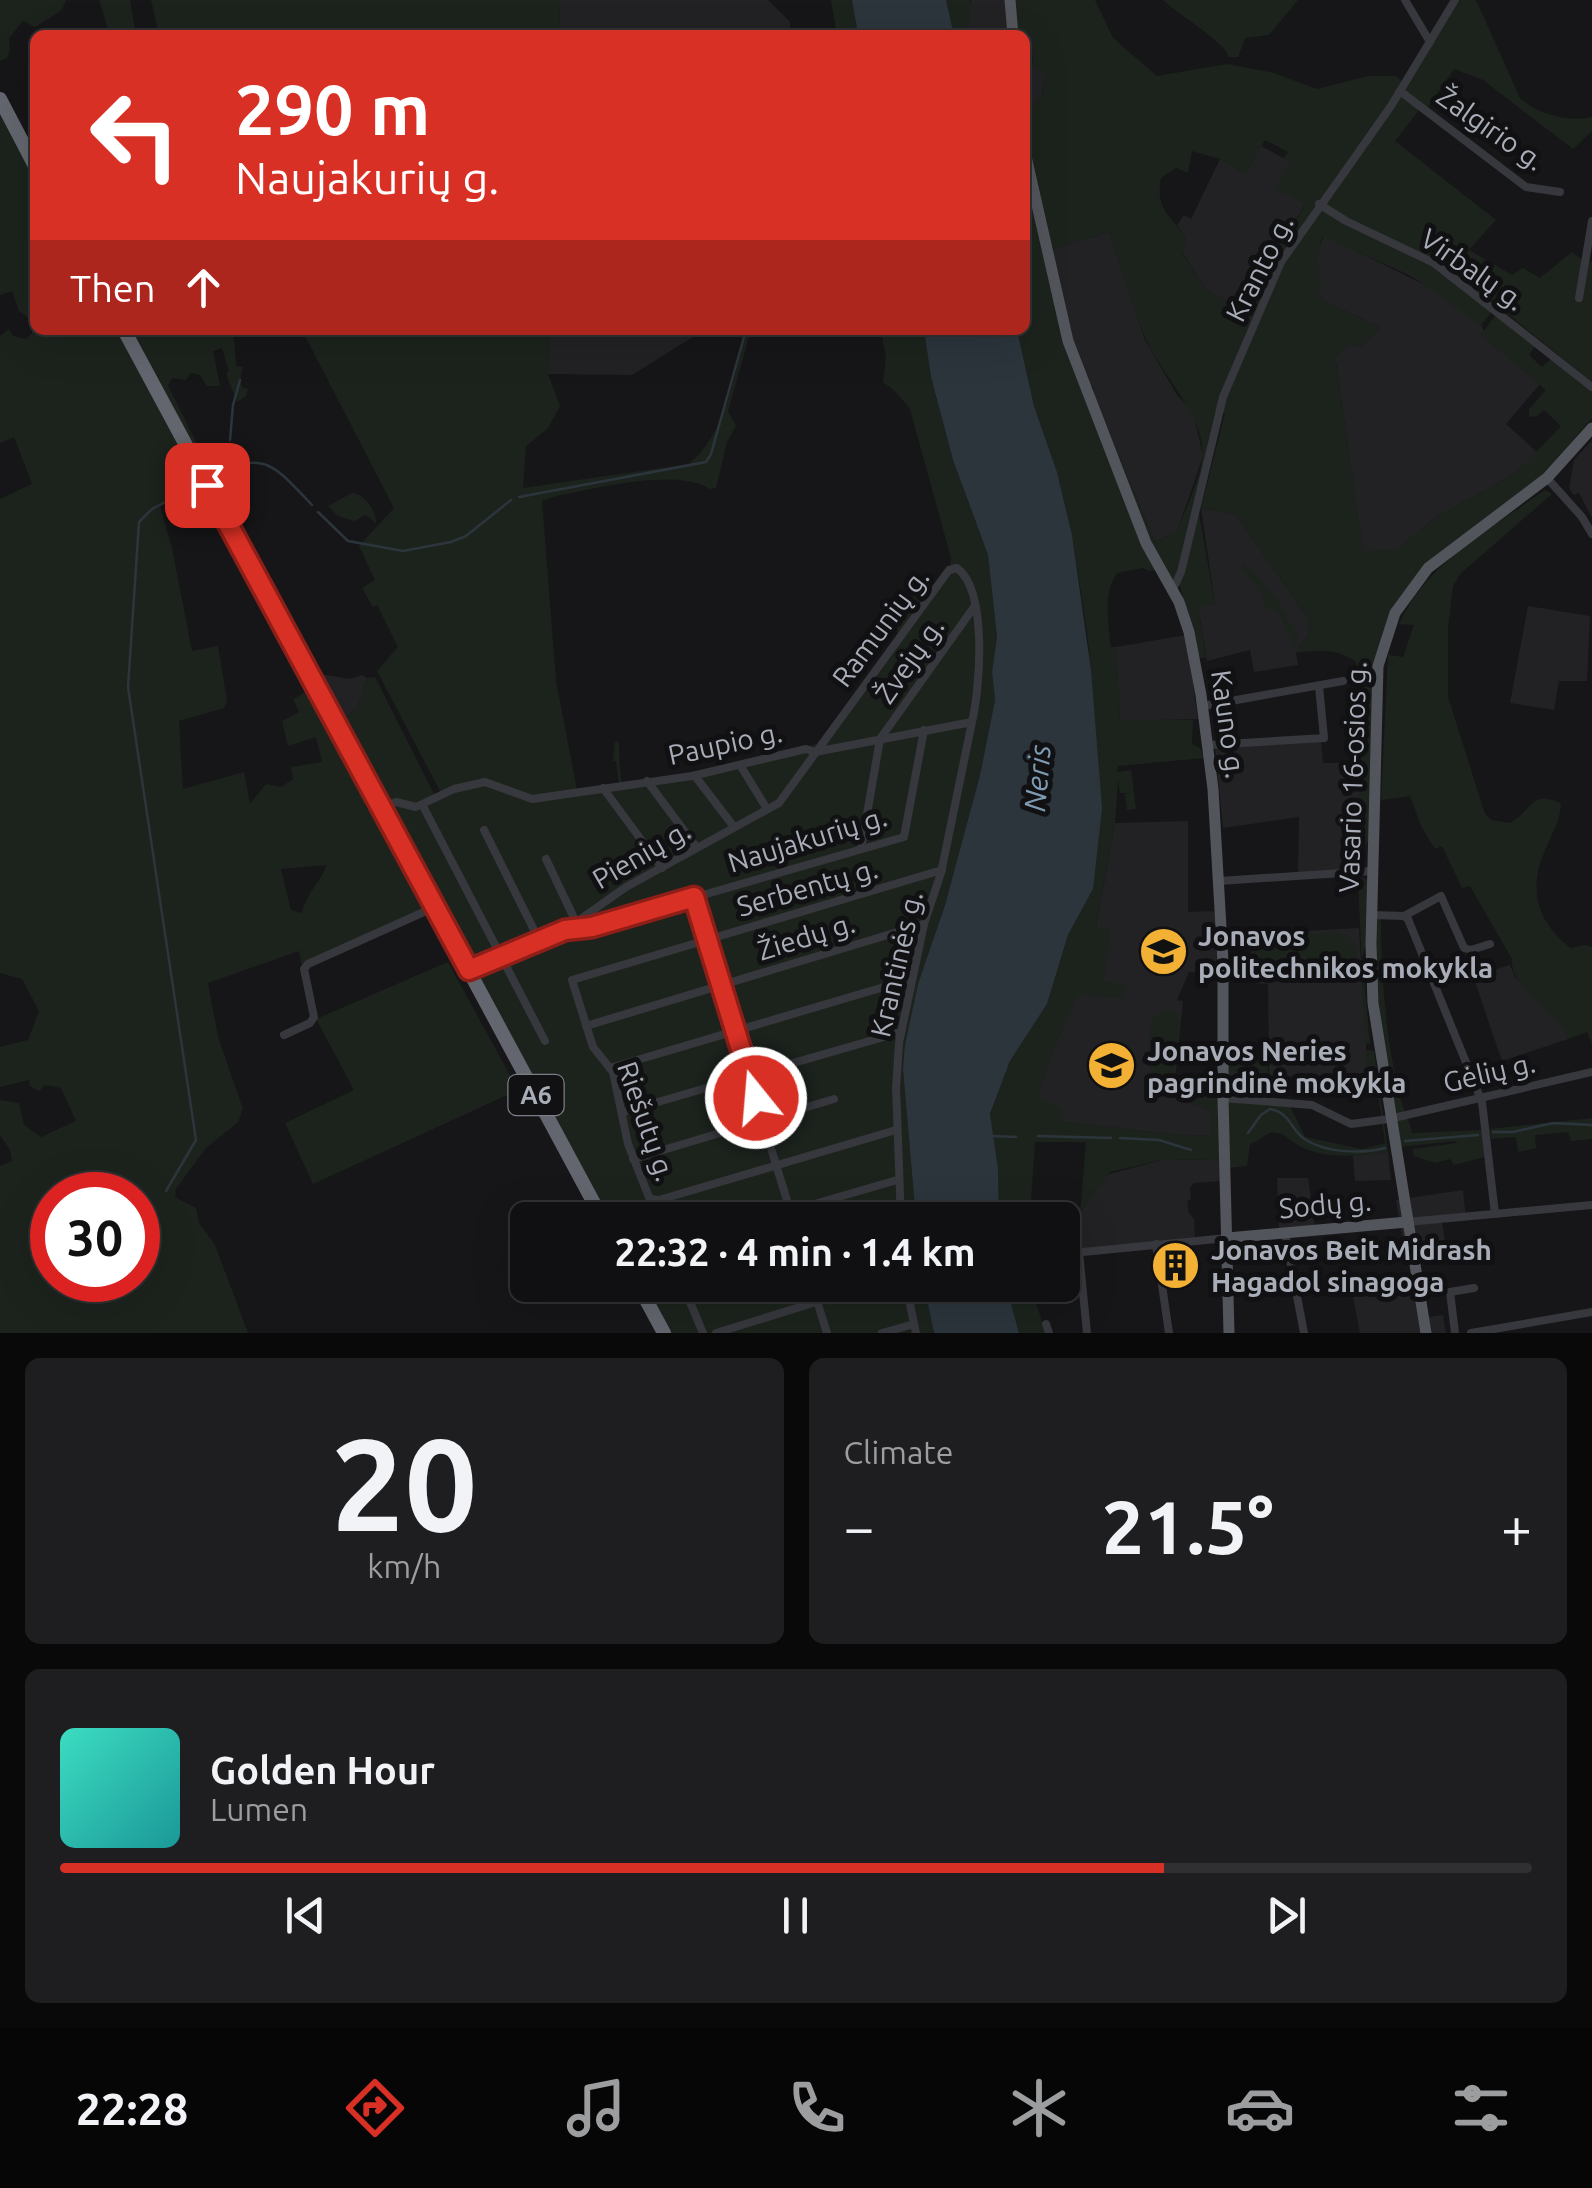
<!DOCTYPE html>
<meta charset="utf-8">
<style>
:root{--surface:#101012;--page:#1e1e20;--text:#f1f3f6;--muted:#9c9d9f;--line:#303032;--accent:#d93025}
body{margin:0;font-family:Ubuntu,sans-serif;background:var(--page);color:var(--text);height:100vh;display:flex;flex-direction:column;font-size:38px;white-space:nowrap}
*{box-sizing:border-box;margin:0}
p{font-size:32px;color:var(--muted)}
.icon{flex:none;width:55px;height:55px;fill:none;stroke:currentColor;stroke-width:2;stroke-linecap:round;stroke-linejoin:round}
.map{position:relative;height:1333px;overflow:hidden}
.panel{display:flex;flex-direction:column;gap:25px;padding:25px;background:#09090a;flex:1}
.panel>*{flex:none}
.banner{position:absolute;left:30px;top:30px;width:1000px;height:305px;border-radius:15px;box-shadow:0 10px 40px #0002,0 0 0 2px var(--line);background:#d93025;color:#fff;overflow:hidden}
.speed{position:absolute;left:30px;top:1172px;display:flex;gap:20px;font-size:50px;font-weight:700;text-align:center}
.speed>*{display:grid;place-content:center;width:130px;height:130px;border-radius:50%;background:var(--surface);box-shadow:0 10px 40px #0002,0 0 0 2px var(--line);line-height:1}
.speed .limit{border:15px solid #d22;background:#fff;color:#111}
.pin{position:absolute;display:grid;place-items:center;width:85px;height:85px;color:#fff;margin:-42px;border-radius:20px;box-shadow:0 5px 15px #0006}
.me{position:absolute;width:110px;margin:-55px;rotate:343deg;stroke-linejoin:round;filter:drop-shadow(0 0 8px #0008)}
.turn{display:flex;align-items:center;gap:35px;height:210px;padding:0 40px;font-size:45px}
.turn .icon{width:130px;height:130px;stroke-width:2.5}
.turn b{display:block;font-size:70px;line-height:85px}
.then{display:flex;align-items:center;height:95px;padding:0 40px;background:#0003;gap:20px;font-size:38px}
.big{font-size:75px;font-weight:700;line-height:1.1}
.panel .card{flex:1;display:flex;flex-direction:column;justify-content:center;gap:15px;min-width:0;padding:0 35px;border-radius:15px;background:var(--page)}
.panel .dial{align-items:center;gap:0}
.dial b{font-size:130px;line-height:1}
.song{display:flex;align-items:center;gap:30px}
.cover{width:120px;height:120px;border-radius:15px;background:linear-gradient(135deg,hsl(170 70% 55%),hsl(180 70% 35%))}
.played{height:10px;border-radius:5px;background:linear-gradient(90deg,var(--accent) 75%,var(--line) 75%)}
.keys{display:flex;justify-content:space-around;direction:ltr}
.heat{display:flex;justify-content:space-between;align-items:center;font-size:55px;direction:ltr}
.panel .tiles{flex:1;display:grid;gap:25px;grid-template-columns:1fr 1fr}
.card:last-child{grid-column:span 2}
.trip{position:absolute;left:510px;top:1202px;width:570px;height:100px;border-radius:15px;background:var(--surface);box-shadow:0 10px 40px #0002,0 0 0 2px var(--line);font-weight:700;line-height:100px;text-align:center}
.tabs{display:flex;height:160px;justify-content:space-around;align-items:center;background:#060607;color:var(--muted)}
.tabs .icon{width:70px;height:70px}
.tabs .selected{color:var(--accent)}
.tabs b{font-size:45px;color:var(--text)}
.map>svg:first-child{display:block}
</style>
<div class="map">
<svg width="1592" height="1333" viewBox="0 0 1592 1333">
<rect width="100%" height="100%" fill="#161618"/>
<g fill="#222225">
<path d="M559,0H768L790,22V35H560Z"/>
<path d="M971,0H1013L1034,37L1032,67L1042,69L1046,76L1042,95L1033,108H1025V35H964Z"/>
<path d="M1261,146L1291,162L1305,204L1245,311L1205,289L1182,251L1186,238L1177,225L1184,215L1191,219L1220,159L1246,173Z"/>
<path d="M1109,232L1145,340L1177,395L1193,411L1203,456L1177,532L1155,542L1093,394L1094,389L1088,383L1073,343L1053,258V249Z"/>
<path d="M1324,235L1435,290L1481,325L1484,331L1481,335L1540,384L1506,424L1537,452L1516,473L1432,520L1397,550L1363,553L1335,356L1352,343L1361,346L1381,327L1330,304L1319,296L1316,257Z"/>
<path d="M549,330H704L632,375L548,374Z"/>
<path d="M1592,440V518L1579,493L1574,495L1569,488L1574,460Z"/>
<path d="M1201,508L1232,514L1239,519L1309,619L1310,632L1296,653L1298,665L1254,672L1250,650L1207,661L1198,607L1215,604Z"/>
<path d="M1528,606L1590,616L1587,681H1559L1554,710L1510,703Z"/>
<path d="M1186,635L1198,719L1120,721L1116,647Z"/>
<path d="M320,674L350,679L362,675L367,678L358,707L339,723L315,676Z"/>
<path d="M1321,740L1323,763H1359L1361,773L1358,869L1298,874L1299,817L1223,828L1215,747Z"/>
<path d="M1188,821V912L1213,911L1217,916L1218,974L1189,972L1177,1000L1183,1001L1175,1079L1168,1093L1210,1111L1211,1135L1189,1136L1063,1122L1037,1098L1052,1053L1078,993L1122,998L1104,982L1096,927L1115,823Z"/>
<path d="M1359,928L1368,1079L1318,1082L1317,1076L1269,1077L1268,984L1253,983L1250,934Z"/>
<path d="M1510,965L1515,977L1563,1025L1568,1039L1502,1061L1473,976Z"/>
<path d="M1261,1070L1262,1090L1254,1095L1229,1093V1071Z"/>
<path d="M1388,1152L1391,1180L1355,1181L1353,1156Z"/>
<path d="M1221,1159L1222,1181L1194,1183L1190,1188L1191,1199L1187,1201L1189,1213L1194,1219L1195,1237L1082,1249L1080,1214L1106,1175L1162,1160Z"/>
<path d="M1277,1178H1308L1315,1228L1279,1229Z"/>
<path d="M1463,1190L1466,1219L1442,1222L1447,1255L1406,1259L1396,1200Z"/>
<path d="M1413,1286L1419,1318L1443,1315L1446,1333H1360L1353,1297Z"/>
</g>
<g fill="#1c231d" fill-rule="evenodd">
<path d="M0,0H66L62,10L35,27L23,21L9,38L10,50L7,58L0,61Z"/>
<path d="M99,0H130L136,35H110Z"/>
<path d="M151,0H559L560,35H159Z"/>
<path d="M831,0H852L858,35H837Z"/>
<path d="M946,0H970V18L964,35H954Z"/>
<path d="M1013,0H1095L1113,38L1157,76L1227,64L1274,73L1317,89L1368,76H1396L1403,82L1393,107L1460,0H1476L1520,98C1539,115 1567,122 1592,117V131L1573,149L1483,80L1454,69L1424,113L1419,110L1395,141L1496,220L1469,250L1512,275L1523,268L1540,278L1572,252L1582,260L1592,262V382L1497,305L1481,325L1411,276L1323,236C1314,255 1323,274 1319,296L1330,304L1381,327L1361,346L1352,343L1335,357L1363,552L1397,549L1432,520L1516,473L1561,426L1544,410L1537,416L1529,417V409L1546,390L1481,335L1496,314L1536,345L1529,355L1542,367L1553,357L1589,388L1592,391V418L1538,481L1448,546L1422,569L1401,597L1386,627L1369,840L1365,847H1359L1360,707L1356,662C1336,648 1319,650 1296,653L1310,632L1309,619L1239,519L1231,514L1201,508L1225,413L1215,411L1192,512L1199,514L1215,604L1198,608L1206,658H1199L1180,586L1171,577L1149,537L1089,391L1094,389L1093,394L1155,542L1177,532C1185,509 1199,483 1202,459C1208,418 1159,373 1144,335C1131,302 1121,266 1109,232L1053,249L1026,176L1064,341L1158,570L1149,571L1143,568L1117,573C1103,592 1108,624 1111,647H1116L1120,720H1193L1192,744L1200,748L1204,758L1118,766L1117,772L1131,770L1136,809L1127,810L1125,794L1131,793H1120L1118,780L1115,823L1096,926L1110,928L1104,981L1124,985L1123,999L1078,994L1052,1053L1037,1098L1061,1108L1064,1122L1189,1136L1210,1135V1111L1168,1094L1175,1079L1218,1096L1221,1159L1162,1160L1110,1172L1080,1214L1086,1142H1035L1031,1201L1026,1208V1220H999L998,1168L990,1115L1010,1061L1047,1004L1068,935L1093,889L1091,670L1087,632L1072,535L1057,472L1034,406L1017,330H1025V108H1033L1042,95L1046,77L1042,69L1032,68L1034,37L1016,30ZM1265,140L1288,152L1284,158L1290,162L1275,188L1305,205L1245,311L1205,289L1182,252L1186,238C1170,214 1155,210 1161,178L1176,168L1188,173L1192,151L1220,159L1246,173Z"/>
<path d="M1163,0H1298L1269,35L1245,38L1238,57H1229C1224,41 1179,15 1163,0Z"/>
<path d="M0,111L35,175V330H117L201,487L160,506L172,548L192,651L218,646L227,701L224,708L179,721L183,789L244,772L250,804L266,784L281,787L293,779L291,767L322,762L316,737L288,746L282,721L299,712L293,699L306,692L308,697H315L365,796L366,808L374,811L428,907L302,966L299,951L208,983L218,1037L243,1109L238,1122L205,1149L176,1189L175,1197L196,1208L199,1223L215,1245L248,1333H0V1166L12,1161L10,1150L0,1135V1100L19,1103L24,1125L41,1137L76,1121L61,1088L45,1085L39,1091L30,1086L29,1080L0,1087V1047L28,1040L39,1011L22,979L0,973V499L32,484L14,437L0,443V336L9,329L13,336L26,339L32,333V321L19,311L12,291L0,295ZM326,865C325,877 307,891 302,913L291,910L281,869ZM52,1195H138V1280H52Z"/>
<path d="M132,330H241L234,336L236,366L243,367L240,380L242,387L248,389L246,396L237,402L226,374L229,371L222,348L213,351L220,386H207L200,375L191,373L186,380L172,378L168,386L200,449L195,451Z"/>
<path d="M302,330H549L548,374L560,406L548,428L526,446L523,488L689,464C727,432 734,375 746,330H751L728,411L736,426L727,442L716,488L710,489C675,467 595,489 556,496L542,501L556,681L577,790L619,783L616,761H613L615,742L618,741C621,755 618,769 622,782L677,776L817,744L899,635L883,611L921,587L927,596L950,567L951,558L910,409L895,391L883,382L886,358L881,330H924L931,377L953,460L988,555L997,637L992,672L995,700L980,775L945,905L918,984L903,1069L916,1220H608L342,727V721L358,707L367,678L375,677L434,794L440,791L377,671L398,647L377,605L373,607L362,588L375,580L359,546L394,508Z"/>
<path d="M1545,490L1552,494L1460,574L1453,586L1448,628V697L1485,814L1491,820L1510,823C1534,810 1528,790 1561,803C1561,818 1552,834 1546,848C1527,889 1537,921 1570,948L1585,945L1592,947V1044L1587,1032L1568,1039C1558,1010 1509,988 1512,959L1470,886L1462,888L1442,846L1435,849L1422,828L1410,796L1381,800L1388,655L1403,657L1414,625L1399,624C1427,562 1492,528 1545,490Z"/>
<path d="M352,493C364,493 377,512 376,523L366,515L354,521L338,516L328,506Z"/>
<path d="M1243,562L1276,598L1288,621L1297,630L1296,650L1278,611L1265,608L1260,585L1254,584L1246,572H1242Z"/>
<path d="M1358,876L1368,880L1366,944L1362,958L1370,1043L1365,1044Z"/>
<path d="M1381,918C1381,980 1386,1044 1402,1104C1405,1114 1410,1122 1412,1133L1483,1130L1485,1157L1454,1165L1450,1159L1435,1163L1414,1156L1413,1149L1457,1143L1456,1141L1398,1147C1386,1070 1374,996 1377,919Z"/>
<path d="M1333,932L1347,935C1364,951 1353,962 1347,978L1265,982L1255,965L1254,952L1266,938Z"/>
<path d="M448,962L518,1090L313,1184L285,1123L354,1090L316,1019Z"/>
<path d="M1164,1010L1175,1012L1180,1020L1174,1071L1164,1076L1154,1073L1147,1062L1152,1018Z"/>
<path d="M1366,1050L1374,1051L1388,1152C1361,1157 1324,1159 1299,1146C1291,1141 1281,1130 1270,1133C1265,1135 1257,1142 1250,1144L1247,1166L1229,1168L1227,1056L1268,1054V1101L1289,1104L1305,1137L1362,1149L1385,1143L1376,1080L1368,1079ZM1261,1070L1262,1089L1256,1090L1254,1095L1229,1092V1071Z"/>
<path d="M1592,1118V1139L1571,1141L1568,1132L1535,1135L1536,1148L1518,1152L1516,1137L1491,1139L1490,1129Z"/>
<path d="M642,1285H924L934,1333H668Z"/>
<path d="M1006,1285H1030L1046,1333H1019Z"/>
</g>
<g fill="#2c353c">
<path d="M852,0H946L954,35H858Z"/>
<path d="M924,330H1017L1034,406L1057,472L1072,535L1091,670L1102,808L1093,889L1068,935L1047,1004L1010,1061L990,1114L998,1168L999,1220H916L903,1069L905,1045L918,984L945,905L980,775L995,700L992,672L997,637L988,555L953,460L931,377Z"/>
<path d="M924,1285H1006L1019,1333H934Z"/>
</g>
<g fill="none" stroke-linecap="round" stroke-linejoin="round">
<g stroke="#2c353c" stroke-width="2.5">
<path d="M230,440L233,405L240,380"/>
<path d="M231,445L239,461"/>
<path d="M213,477C265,447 276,468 312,505"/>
<path d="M519,497L706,462L711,454L746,330"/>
<path d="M318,512L348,541L403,551L451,542L466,536L511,500"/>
<path d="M1493,1132H1513L1553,1123L1592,1125"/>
<path d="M1248,1133L1261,1115L1270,1109C1291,1113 1290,1130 1306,1140C1327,1153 1362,1154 1385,1148"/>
<path d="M992,1136L1016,1137"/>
<path d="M1038,1136L1111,1138"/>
<path d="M1120,1138L1159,1140L1191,1150"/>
<path d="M1405,1141L1478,1135"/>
<path d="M166,1191L196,1140L128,687L139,522L152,509L198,485"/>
</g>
<g stroke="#37383d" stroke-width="8">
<path d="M1405,0L1430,42"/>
<path d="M1400,91L1526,187L1560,192"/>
<path d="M1319,204L1346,221L1434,263L1592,387"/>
<path d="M1579,298L1592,221"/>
<path d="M1547,478L1582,517L1592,534"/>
<path d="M1173,589L1181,572L1223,397L1281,262L1391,106L1455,0"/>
<path d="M1203,706L1343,681"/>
<path d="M1209,745L1324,738L1319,686"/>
<path d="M740,765L767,809"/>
<path d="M695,776L734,827"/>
<path d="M647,781L697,848"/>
<path d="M603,788L662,868"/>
<path d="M381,807L396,802L416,807L454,789L485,782L532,799L692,776L806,749L815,752L972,722C980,687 988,591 957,568L949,570L779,803L626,887L565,930L469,970"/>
<path d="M424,808L545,1041"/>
<path d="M484,830L539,940"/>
<path d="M861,849L880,739L974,607"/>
<path d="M546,859L575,920"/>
<path d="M1219,881L1372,871"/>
<path d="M694,897L793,1220"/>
<path d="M1372,915L1404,916L1408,919L1482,1102L1495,1214"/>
<path d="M1404,916L1441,896L1464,948L1471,950L1490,944"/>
<path d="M565,930L592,927L904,837L924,730"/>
<path d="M586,1026L924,924"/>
<path d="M284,1035L310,1023L314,1017L304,969L308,964L435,907"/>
<path d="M610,1068L911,979"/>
<path d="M1223,1098L1312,1105L1351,1124L1389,1119L1592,1072"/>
<path d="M623,1112L901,1032"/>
<path d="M633,1159L834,1099"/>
<path d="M651,1199L659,1200L896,1130"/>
<path d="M658,1220L628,1144L613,1072L593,1047L572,980L942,870"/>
<path d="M760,1220L897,1180"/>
<path d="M901,1220L896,1088L899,1043L924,924L941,873L972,722"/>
<path d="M1407,1222L1592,1205"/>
<path d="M1285,1233L1304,1333"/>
<path d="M1156,1244L1169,1333"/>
<path d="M1079,1252L1087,1333"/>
<path d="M1062,1254L1227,1238"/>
<path d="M683,1285L703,1333"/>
<path d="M812,1285L827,1333"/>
<path d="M906,1285L916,1333"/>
<path d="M686,1291L707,1285"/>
<path d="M1046,1324L1049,1333"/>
<path d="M716,1333L871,1285"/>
<path d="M882,1333L914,1324"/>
<path d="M1455,1333L1450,1292L1474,1288"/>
<path d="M1471,1333L1592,1312"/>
</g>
<g stroke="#53555c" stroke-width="11">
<path d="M1010,0L1013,35"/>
<path d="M1025,152L1068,341L1146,543L1179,602L1189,632L1201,695L1213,789L1223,962V1098L1229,1333"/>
<path d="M1227,1238L1407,1222"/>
<path d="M1426,1333L1373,1003L1371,944L1378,666L1395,613L1428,568L1547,478L1592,428"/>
</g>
<g stroke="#63666e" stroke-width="14">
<path d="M0,99L35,166"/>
<path d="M124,330L603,1220"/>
<path d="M638,1285L664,1333"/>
</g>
</g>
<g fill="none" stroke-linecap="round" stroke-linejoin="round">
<defs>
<path id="route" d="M207,485L469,970L565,930L592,927L694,897L756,1098"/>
</defs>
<use href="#route" stroke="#8d1f18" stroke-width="25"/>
<use href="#route" stroke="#d93025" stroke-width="18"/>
</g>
<defs>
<symbol id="school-disc" viewBox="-11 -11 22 22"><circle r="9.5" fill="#f2b134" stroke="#111113"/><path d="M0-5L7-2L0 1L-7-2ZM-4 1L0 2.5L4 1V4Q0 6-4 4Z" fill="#111"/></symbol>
<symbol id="building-disc" viewBox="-11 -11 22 22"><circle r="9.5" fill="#f2b134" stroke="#111113"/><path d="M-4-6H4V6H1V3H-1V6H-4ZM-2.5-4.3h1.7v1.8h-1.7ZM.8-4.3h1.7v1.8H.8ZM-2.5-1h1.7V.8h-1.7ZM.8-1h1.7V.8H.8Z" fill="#111"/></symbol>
</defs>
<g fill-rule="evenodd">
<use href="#school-disc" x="1136" y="924" width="55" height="55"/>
<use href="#school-disc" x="1084" y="1038" width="55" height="55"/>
<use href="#building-disc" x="1148" y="1238" width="55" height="55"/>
</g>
<g text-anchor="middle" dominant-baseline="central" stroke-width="10" stroke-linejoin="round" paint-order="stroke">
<rect fill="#111113" stroke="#7b7e86" stroke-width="2.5" x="508.5" y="1075" width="55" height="40" rx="8"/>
<g font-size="25" font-weight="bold" fill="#a8adb8">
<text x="536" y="1095">A6</text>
</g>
<g font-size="28" fill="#a8adb8" stroke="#111113">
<text transform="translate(1491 128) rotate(35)">Žalgirio g.</text>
<text transform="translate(1259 268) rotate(-63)">Kranto g.</text>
<text transform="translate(1473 269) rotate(35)">Virbalų g.</text>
<text transform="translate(880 627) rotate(-53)">Ramunių g.</text>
<text transform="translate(909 660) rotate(-55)">Žvejų g.</text>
<text transform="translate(1229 724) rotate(82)">Kauno g.</text>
<text transform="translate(725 743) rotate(-12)">Paupio g.</text>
<text transform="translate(1352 777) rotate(-88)">Vasario 16-osios g.</text>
<text transform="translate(807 839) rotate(-17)">Naujakurių g.</text>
<text transform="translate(641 854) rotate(-30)">Pienių g.</text>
<text transform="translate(807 887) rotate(-16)">Serbentų g.</text>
<text transform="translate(806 936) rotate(-17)">Žiedų g.</text>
<text transform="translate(896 964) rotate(-77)">Krantinės g.</text>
<text transform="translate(1489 1072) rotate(-13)">Gėlių g.</text>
<text transform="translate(647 1121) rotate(71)">Riešutų g.</text>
<text transform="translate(1325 1204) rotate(-5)">Sodų g.</text>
</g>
<g font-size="28" font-weight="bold" fill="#a8adb8" stroke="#111113" text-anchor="start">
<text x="1198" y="935">Jonavos<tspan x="1198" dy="32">politechnikos mokykla</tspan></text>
<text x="1147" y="1050">Jonavos Neries<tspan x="1147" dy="32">pagrindinė mokykla</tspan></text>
<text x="1211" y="1249">Jonavos Beit Midrash<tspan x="1211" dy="32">Hagadol sinagoga</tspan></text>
</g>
<g font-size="30" font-style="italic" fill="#7f9bb3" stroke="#111113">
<text transform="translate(1037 778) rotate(-85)">Neris</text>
</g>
</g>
</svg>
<div class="speed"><div class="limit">30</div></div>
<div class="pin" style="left:207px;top:485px;background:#d93025"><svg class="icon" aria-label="arrive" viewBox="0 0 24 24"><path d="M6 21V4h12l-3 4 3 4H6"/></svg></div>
<svg class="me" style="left:756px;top:1098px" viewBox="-20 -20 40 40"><circle r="17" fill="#d93025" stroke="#fff" stroke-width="3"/><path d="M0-11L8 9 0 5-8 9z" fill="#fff"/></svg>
<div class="trip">22:32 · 4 min · 1.4 km</div>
<div class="banner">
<div class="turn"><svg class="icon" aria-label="left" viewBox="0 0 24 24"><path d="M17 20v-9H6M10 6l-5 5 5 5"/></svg><div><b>290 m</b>Naujakurių g.</div></div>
<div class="then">Then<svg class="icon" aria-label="ahead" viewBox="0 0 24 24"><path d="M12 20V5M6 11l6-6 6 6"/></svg></div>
</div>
</div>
<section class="panel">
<div class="tiles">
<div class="card dial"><b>20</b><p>km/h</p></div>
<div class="card"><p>Climate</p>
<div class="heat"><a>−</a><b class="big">21.5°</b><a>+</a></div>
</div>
<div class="card">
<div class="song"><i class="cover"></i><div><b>Golden Hour</b><p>Lumen</p></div></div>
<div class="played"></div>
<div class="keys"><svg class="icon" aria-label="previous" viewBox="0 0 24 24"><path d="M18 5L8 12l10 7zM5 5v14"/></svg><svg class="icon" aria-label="pause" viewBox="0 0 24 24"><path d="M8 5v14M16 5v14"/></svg><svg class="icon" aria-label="next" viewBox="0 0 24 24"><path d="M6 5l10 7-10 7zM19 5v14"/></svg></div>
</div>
</div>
</section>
<nav class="tabs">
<b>22:28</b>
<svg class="icon selected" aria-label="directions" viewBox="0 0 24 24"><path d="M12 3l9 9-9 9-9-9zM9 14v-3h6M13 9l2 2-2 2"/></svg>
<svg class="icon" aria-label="music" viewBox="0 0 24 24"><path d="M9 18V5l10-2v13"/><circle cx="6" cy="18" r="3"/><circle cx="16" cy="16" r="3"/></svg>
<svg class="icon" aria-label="phone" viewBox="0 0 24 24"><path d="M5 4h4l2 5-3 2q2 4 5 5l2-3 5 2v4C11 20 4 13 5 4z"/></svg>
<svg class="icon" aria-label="climate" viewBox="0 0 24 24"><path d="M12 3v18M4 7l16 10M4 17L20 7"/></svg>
<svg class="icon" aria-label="car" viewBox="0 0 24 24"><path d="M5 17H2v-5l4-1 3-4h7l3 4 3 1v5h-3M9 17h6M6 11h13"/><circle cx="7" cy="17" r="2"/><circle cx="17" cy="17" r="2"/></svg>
<svg class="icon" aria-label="filters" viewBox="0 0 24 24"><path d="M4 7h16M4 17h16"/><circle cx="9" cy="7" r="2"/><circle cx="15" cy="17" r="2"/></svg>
</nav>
